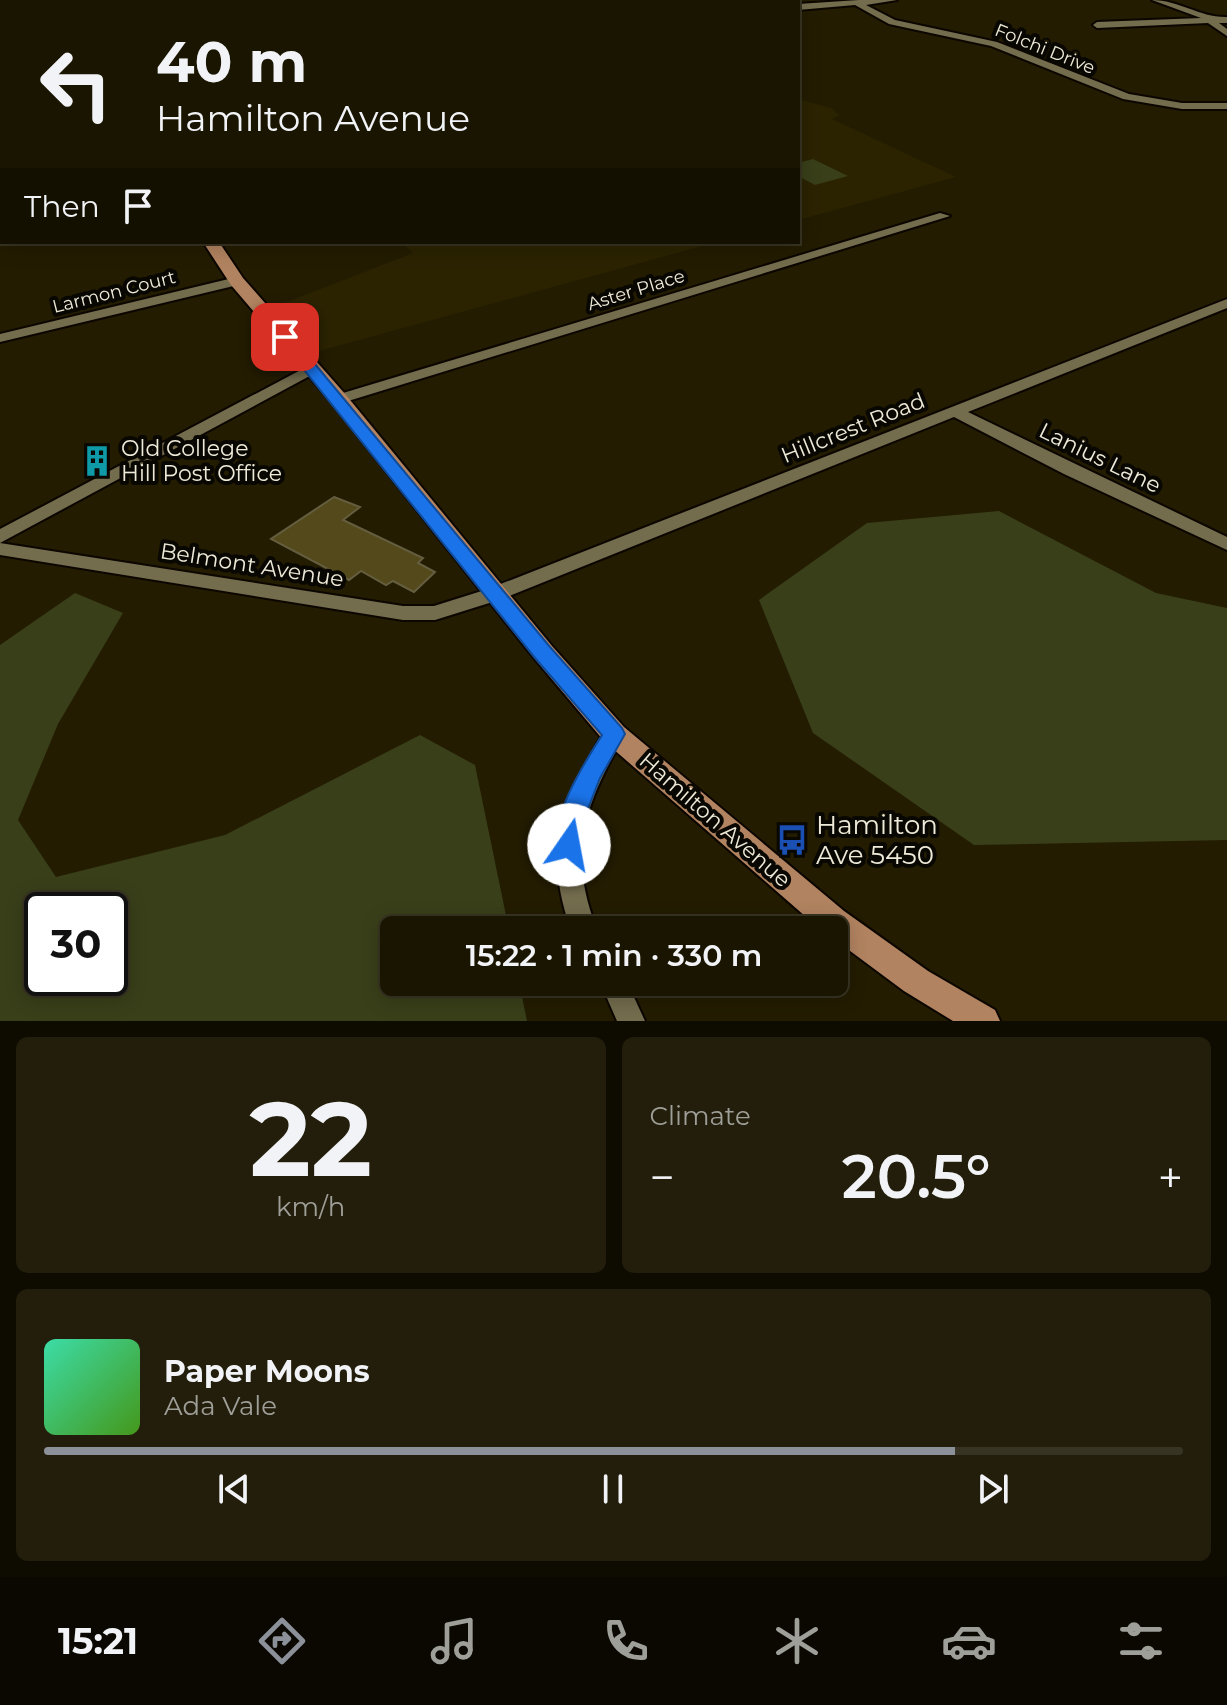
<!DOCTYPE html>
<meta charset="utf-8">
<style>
:root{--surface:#1a1501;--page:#231e0b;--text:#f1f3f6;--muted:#9f9f99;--line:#383423;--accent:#8c9099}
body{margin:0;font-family:Montserrat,sans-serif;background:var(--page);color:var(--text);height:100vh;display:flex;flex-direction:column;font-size:30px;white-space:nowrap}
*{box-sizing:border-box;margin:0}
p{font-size:26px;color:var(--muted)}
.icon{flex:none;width:44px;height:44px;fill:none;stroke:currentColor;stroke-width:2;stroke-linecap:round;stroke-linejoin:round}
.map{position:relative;height:1021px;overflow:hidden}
.drawer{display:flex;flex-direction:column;gap:16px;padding:16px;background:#0e0c01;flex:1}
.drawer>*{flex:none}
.top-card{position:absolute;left:0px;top:0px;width:800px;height:244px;box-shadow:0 4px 20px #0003,0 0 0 2px var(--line);background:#1a1501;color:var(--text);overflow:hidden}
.speed{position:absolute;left:24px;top:892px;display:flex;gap:16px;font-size:40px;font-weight:700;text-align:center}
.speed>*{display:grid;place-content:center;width:104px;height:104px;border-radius:50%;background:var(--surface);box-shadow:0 4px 20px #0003,0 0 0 2px var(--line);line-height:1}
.speed .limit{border:4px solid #111;border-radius:12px;background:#fff;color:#111}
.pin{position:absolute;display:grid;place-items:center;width:68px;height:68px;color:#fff;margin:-34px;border-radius:16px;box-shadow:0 4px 12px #0006}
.me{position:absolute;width:88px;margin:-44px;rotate:12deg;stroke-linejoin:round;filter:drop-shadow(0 0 6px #0008)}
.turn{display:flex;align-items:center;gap:28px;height:168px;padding:0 24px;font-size:36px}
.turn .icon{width:104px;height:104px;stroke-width:2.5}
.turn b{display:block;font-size:56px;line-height:68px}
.then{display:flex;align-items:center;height:76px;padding:0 24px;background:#0003;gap:16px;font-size:30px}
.big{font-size:60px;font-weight:600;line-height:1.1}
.drawer .card{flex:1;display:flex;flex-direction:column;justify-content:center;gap:12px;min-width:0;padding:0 28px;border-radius:12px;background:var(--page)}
.drawer .dial{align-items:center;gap:0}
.dial b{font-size:104px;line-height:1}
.song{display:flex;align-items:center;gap:24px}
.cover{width:96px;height:96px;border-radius:12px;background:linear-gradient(135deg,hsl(160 70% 55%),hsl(100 70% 35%))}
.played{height:8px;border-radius:4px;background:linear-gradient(90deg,var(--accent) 80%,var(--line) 80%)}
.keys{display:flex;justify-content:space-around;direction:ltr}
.heat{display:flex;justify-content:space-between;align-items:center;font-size:44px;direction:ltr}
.drawer .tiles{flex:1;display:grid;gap:16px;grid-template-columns:1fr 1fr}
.card:last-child{grid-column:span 2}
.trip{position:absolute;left:380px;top:916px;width:468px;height:80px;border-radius:12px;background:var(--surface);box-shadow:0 4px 20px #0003,0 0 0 2px var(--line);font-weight:600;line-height:80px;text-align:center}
.tabs{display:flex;height:128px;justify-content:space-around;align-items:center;background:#0a0800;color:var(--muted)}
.tabs .icon{width:56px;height:56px}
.tabs .current{color:var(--accent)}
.tabs b{font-size:36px;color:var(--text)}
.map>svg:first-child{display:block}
</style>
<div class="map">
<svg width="1227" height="1021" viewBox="0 0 1227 1021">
<rect width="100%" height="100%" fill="#231c01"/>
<g fill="#2b2300">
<path d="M798,99L831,108L839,115L832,119L956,177L798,220Z"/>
<path d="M402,242H717L301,356L264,311L413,253Z"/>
</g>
<g fill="#393f19" fill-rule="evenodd">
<path d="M813,159L848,176L815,185L798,176V163Z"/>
<path d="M999,511L1156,593L1227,608V840L974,845L813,733L759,600L867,523Z"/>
<path d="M75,593L123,613L58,724L18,820L56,877L225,835L420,735L475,765L509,930H394V982H519L527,1021H0V645ZM110,910V978H42V910Z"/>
</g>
<path fill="#53491a" stroke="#645d3f" stroke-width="2" d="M334,497L360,507L343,520L423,558L418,563L435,572L414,592L393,581L386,585L361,571L349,580L271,539Z"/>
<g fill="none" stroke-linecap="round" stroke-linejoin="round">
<defs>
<g id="minor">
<path d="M69,0H78L79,2H70Z"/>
<path d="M229,0H240L241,2H230Z"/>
<path d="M388,0H399L400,2H389Z"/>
<path d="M546,0H557L559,2H548Z"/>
<path d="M689,0H700L702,2H691Z"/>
<path d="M767,0H779L781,2H769Z"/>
<path d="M859,0H897L866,5L895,20L997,42L1129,94L1182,103H1227V109H1182L1123,99L991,46L889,24L855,5L798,10V4Z"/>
<path d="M1152,0C1179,0 1201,18 1227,17V23H1219L1227,29V36L1208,23L1097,28L1093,25L1097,22L1201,18Z"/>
<rect x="0" y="150" width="2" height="6"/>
<rect x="0" y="205" width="2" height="8"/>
<path d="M940,213L950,216L345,402H333L331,399L333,396Z"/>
<path d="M237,277L242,278V284L0,342V334Z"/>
<path d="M1227,299V308L968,412L1227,537V550L1064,474L954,417L502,599L435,620H403L0,555V543L403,606H434L488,589Z"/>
<path d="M312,364L320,369L317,372L0,543V529Z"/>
<path d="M614,726L622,728L625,734C585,806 566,849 597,930H571C541,846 564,801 606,728Z"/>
<path d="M600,982H627L645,1021H617Z"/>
</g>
<g id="major">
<path d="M0,87L2,88V96L0,95Z"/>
<path d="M203,242H219L243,278L346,395L552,646L624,727L844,911L928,971L995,1010L1000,1021H953L904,991L834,939V930H821L604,741L534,658L332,403L231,285Z"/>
</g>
</defs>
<use href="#minor" stroke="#0c0600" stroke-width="4"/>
<use href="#major" stroke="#0c0600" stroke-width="4"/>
<use href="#minor" fill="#736c4d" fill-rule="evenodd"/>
<use href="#major" fill="#b18360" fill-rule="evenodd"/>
</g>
<path fill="#1a73e8" stroke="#114b97" stroke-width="2" d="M285,333L290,334L550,647L622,728L625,734L600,778L582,824L577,852L569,855L560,852C545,824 586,760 602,735L535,658L280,340L278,337Z"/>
<defs>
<symbol id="building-bare" viewBox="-9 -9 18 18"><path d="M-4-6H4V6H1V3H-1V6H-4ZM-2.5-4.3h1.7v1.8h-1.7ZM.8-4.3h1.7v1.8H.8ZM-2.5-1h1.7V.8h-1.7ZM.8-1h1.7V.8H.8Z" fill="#0f9aa8" stroke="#090701" stroke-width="2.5" paint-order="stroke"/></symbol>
<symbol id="bus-bare" viewBox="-9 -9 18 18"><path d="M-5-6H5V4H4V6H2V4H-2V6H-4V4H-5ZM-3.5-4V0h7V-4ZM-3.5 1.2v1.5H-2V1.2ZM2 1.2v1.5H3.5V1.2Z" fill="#1a4fb4" stroke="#090701" stroke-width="2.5" paint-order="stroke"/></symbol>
</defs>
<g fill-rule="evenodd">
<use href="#building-bare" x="75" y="439" width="44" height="44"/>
<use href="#bus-bare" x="770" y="818" width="44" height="44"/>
</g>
<g text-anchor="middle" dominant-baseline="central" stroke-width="8" stroke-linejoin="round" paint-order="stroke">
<g font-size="18" fill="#eeead9" stroke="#090701">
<text transform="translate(1045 49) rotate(22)">Folchi Drive</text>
<text transform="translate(636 290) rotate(-17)">Aster Place</text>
<text transform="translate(114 292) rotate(-14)">Larmon Court</text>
</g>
<g font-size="22" fill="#eeead9" stroke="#090701">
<text transform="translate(853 428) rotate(-22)">Hillcrest Road</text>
<text transform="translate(1100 458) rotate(26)">Lanius Lane</text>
<text transform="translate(252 565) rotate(9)">Belmont Avenue</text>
<text transform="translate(715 820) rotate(41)">Hamilton Avenue</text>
</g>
<g font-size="22" fill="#eeead9" stroke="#090701" text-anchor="start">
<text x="121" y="448">Old College<tspan x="121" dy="25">Hill Post Office</tspan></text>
</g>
<g font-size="26" fill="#eeead9" stroke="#090701" text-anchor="start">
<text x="816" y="825">Hamilton<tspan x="816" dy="30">Ave 5450</tspan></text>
</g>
</g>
</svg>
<div class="speed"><div class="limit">30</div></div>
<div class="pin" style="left:285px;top:337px;background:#d93025"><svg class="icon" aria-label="arrive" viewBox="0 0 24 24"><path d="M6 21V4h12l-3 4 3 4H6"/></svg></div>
<svg class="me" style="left:569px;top:845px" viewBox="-20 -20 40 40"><circle r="19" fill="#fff"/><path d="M0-13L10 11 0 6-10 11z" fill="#1a73e8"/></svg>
<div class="trip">15:22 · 1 min · 330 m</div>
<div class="top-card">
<div class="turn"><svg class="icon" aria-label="left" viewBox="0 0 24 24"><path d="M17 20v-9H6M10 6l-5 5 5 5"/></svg><div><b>40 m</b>Hamilton Avenue</div></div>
<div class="then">Then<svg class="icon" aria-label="arrive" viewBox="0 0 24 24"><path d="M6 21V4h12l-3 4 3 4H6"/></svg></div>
</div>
</div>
<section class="drawer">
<div class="tiles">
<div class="card dial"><b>22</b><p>km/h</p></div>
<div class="card"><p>Climate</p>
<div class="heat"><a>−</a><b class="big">20.5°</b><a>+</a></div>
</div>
<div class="card">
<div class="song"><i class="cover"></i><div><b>Paper Moons</b><p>Ada Vale</p></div></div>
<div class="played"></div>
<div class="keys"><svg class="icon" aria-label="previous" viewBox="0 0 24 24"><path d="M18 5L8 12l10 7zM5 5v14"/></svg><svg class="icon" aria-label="pause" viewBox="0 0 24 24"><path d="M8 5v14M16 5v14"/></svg><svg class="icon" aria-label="next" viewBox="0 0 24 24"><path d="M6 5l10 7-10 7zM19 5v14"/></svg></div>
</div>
</div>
</section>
<nav class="tabs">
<b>15:21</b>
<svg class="icon current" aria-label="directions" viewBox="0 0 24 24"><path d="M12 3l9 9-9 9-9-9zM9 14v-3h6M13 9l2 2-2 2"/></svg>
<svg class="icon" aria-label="music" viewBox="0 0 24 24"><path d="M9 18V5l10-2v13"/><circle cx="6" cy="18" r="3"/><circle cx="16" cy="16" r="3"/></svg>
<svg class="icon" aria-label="phone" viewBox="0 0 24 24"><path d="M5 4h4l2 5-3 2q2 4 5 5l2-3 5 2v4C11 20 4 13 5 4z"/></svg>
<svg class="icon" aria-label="climate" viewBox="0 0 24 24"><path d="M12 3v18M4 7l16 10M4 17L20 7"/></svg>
<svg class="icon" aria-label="car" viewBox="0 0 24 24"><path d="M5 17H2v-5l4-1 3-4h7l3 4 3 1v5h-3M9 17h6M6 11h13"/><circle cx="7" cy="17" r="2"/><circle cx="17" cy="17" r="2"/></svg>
<svg class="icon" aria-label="filters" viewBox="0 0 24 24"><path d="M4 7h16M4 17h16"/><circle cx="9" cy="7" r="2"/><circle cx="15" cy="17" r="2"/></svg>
</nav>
